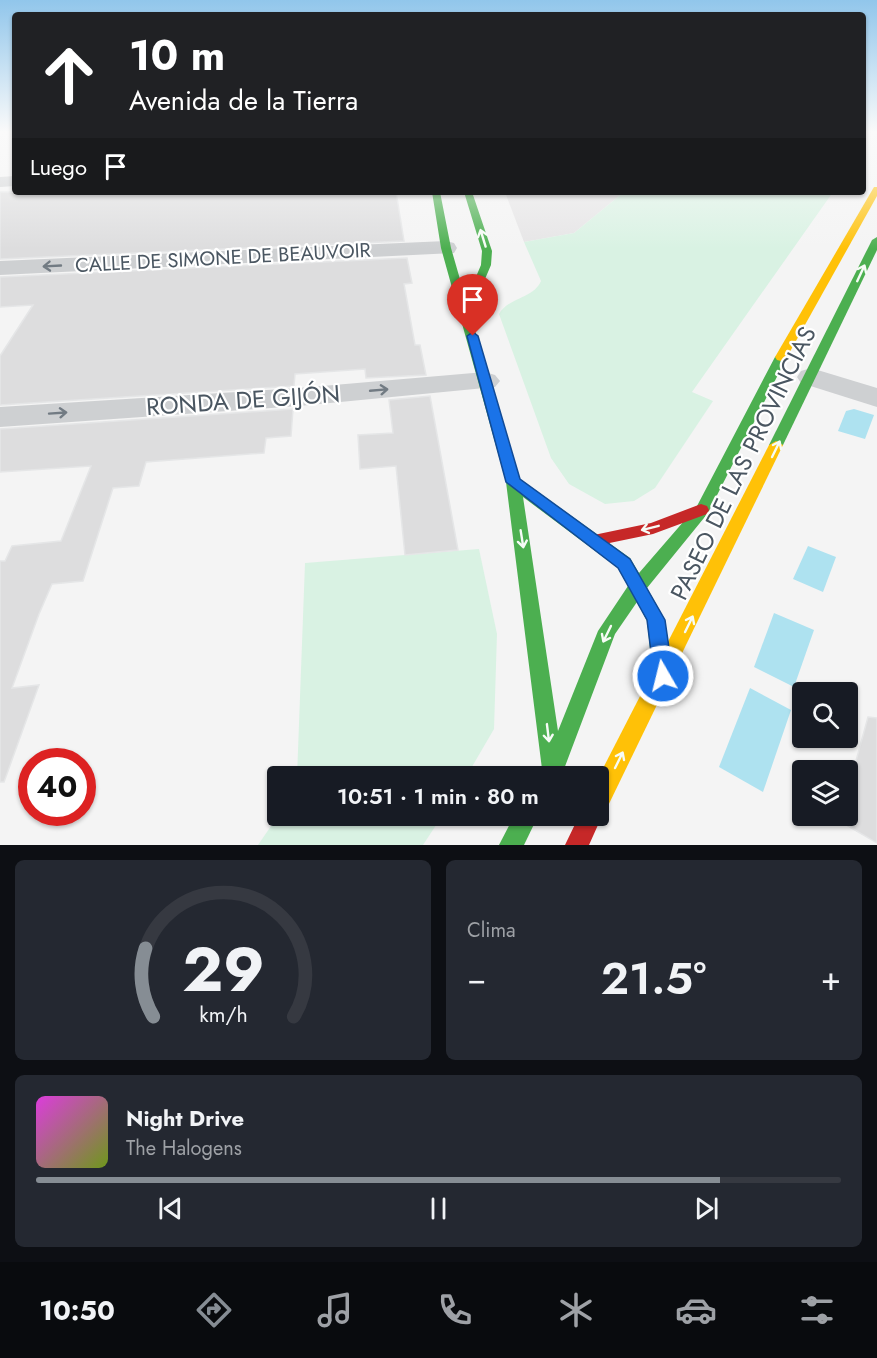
<!DOCTYPE html>
<html lang="es">
<meta charset="utf-8">
<style>
:root{--surface:#171b24;--page:#242831;--text:#f1f3f6;--muted:#9ea1a6;--line:#363941;--accent:#868d94}
body{margin:0;font-family:Jost,sans-serif;background:var(--page);color:var(--text);height:100vh;display:flex;flex-direction:column;font-size:22px;white-space:nowrap}
*{box-sizing:border-box;margin:0}
p{font-size:20px;color:var(--muted)}
.icon{flex:none;width:33px;height:33px;fill:none;stroke:currentColor;stroke-width:2;stroke-linecap:round;stroke-linejoin:round}
.map{position:relative;height:845px;overflow:hidden}
.details{display:flex;flex-direction:column;gap:15px;padding:15px;background:#0d0f14;flex:1}
.details>*{flex:none}
.top-card{position:absolute;left:12px;top:12px;width:854px;height:183px;border-radius:6px;box-shadow:0 2px 4px #0004;background:#202124;color:#fff;overflow:hidden}
.controls{position:absolute;left:792px;top:682px;display:grid;gap:12px}
.controls a{display:grid;place-items:center;width:66px;height:66px;border-radius:6px;background:var(--surface);box-shadow:0 2px 4px #0004;font-size:30px}
.speed{position:absolute;left:18px;top:748px;display:flex;gap:12px;font-size:30px;font-weight:700;text-align:center}
.speed>*{display:grid;place-content:center;width:78px;height:78px;border-radius:50%;background:var(--surface);box-shadow:0 2px 4px #0004;line-height:1}
.speed .limit{border:9px solid #d22;background:#fff;color:#111}
.pin{position:absolute;display:grid;place-items:center;width:51px;height:51px;color:#fff;margin:-62px -26px;border-radius:50% 50% 50% 0;rotate:-45deg;box-shadow:0 0 6px #0007}
.pin .icon{rotate:45deg}
.me{position:absolute;width:66px;margin:-33px;rotate:352deg;stroke-linejoin:round;filter:drop-shadow(0 0 4px #0008)}
.turn{display:flex;align-items:center;gap:21px;height:126px;padding:0 18px;font-size:27px}
.turn .icon{width:78px;height:78px;stroke-width:2.5}
.turn b{display:block;font-size:42px;line-height:51px}
.then{display:flex;align-items:center;height:57px;padding:0 18px;background:#0003;gap:12px;font-size:22px}
.big{font-size:45px;font-weight:600;line-height:1.1}
.details .widget{flex:1;display:flex;flex-direction:column;justify-content:center;gap:9px;min-width:0;padding:0 21px;border-radius:9px;background:var(--page)}
.details .dial{align-items:center;gap:0}
.dial svg{height:156px;overflow:visible;fill:none;stroke:var(--line);stroke-width:7;stroke-linecap:round;text-anchor:middle}
.dial text{fill:var(--text);stroke:none}
.song{display:flex;align-items:center;gap:18px}
.cover{width:72px;height:72px;border-radius:9px;background:linear-gradient(135deg,hsl(300 70% 55%),hsl(80 70% 35%))}
.played{height:6px;border-radius:3px;background:linear-gradient(90deg,var(--accent) 85%,var(--line) 85%)}
.keys{display:flex;justify-content:space-around;direction:ltr}
.heat{display:flex;justify-content:space-between;align-items:center;font-size:33px;direction:ltr}
.details .tiles{flex:1;display:grid;gap:15px;grid-template-columns:1fr 1fr}
.widget:last-child{grid-column:span 2}
.trip{position:absolute;left:267px;top:766px;width:342px;height:60px;border-radius:6px;background:var(--surface);box-shadow:0 2px 4px #0004;font-weight:600;line-height:60px;text-align:center}
.tab-bar{display:flex;height:96px;justify-content:space-around;align-items:center;background:#090b0e;color:var(--muted)}
.tab-bar .icon{width:42px;height:42px}
.tab-bar .current{color:var(--accent)}
.tab-bar b{font-size:27px;color:var(--text)}
.map>svg:first-child{display:block}
</style>
<div class="map">
<svg width="877" height="845" viewBox="0 0 877 845">
<rect width="100%" height="100%" fill="#f4f4f4"/>
<path fill="#e6e5e6" d="M505,192H624L574,233L524,242Z"/>
<g fill="#d9f2e3">
<path d="M624,192H833L692,392L713,401L655,488L634,501L605,504L569,484L551,458L499,314C509,297 533,299 541,281L524,242L574,233Z"/>
<path d="M479,549L497,634L494,729L466,777H297L305,563Z"/>
<path d="M278,816H442L423,845H258Z"/>
</g>
<g fill="#aee2f0">
<path d="M854,409L874,415L865,439L838,431L846,411Z"/>
<path d="M808,546L836,557L823,592L793,579Z"/>
<path d="M774,613L814,630L794,687L754,667Z"/>
<path d="M750,688L791,710L763,792L719,767Z"/>
</g>
<g fill="#ddddde" stroke="#e5e6e7" stroke-width="1.5">
<path d="M0,192H396L404,241L0,259Z"/>
<path d="M407,258L412,283L404,284L415,345H420L426,375L366,378L365,369L295,374L294,386L0,405V356L33,305L0,307V277Z"/>
<path d="M430,396L458,550L405,555L396,466L360,469L358,435L393,433L389,400Z"/>
<path d="M293,409L291,436L266,438L264,453L146,462L139,486L113,488L83,581L52,584L39,614L12,688L39,685L4,782H0V561H5L12,546L61,541L91,466L0,472V429Z"/>
<path d="M868,717L877,718V843L848,826V790Z"/>
</g>
<g fill="none" stroke-linecap="round" stroke-linejoin="round">
<g fill="#ced0d2" fill-rule="evenodd">
<path d="M15,176V186L0,187V177Z"/>
<path d="M446,241L454,243L457,248L454,253L0,275V261Z"/>
<path d="M811,368L877,388V407L801,383L797,377L801,371Z"/>
<path d="M485,372L495,375L500,381L495,387L299,406L0,427V407L299,388Z"/>
</g>
<g fill="#4caf50" fill-rule="evenodd">
<path d="M432,192H440L451,248L466,300L481,265L482,251L464,192H472L492,251L491,265L470,314L520,479L630,558L639,573L697,506L775,357L781,353L787,357L708,513L647,588L665,620L673,676L670,682L663,685L656,682L653,676L647,621L637,602L615,634L561,777H539L542,769L506,482L441,248ZM523,497L618,568L628,586L598,631L558,731Z"/>
<path d="M877,237V250L783,445L776,449L771,448L769,445L872,240Z"/>
<path d="M514,816H538L524,845H499Z"/>
</g>
<g fill="#ffc107" fill-rule="evenodd">
<path d="M874,187H877V196L787,357L781,361L777,360L775,357Z"/>
<path d="M776,441L783,445L606,810L598,813V778L769,445Z"/>
</g>
<g fill="#c62828" fill-rule="evenodd">
<path d="M701,504L707,506L709,510L707,514L653,534L595,546L589,544L587,540L589,536L651,523Z"/>
<path d="M599,808L602,816L589,845H565L579,816H598Z"/>
</g>
</g>
<defs><path id="oneway-shaft" d="M-6 0H5M1.5-3L5.5 0L1.5 3" fill="none" stroke-width="1.6" stroke-linecap="round" stroke-linejoin="round" transform="scale(1.5)"/></defs>
<g stroke="#f6fbf6">
<use href="#oneway-shaft" transform="translate(483 238) rotate(-107)"/>
<use href="#oneway-shaft" transform="translate(861 273) rotate(-65)"/>
<use href="#oneway-shaft" transform="translate(776 449) rotate(-64)"/>
<use href="#oneway-shaft" transform="translate(650 528) rotate(166)"/>
<use href="#oneway-shaft" transform="translate(522 539) rotate(81)"/>
<use href="#oneway-shaft" transform="translate(689 624) rotate(-64)"/>
<use href="#oneway-shaft" transform="translate(607 634) rotate(116)"/>
<use href="#oneway-shaft" transform="translate(548 733) rotate(83)"/>
<use href="#oneway-shaft" transform="translate(619 760) rotate(-64)"/>
</g>
<g stroke="#727b83">
<use href="#oneway-shaft" transform="translate(52 266) rotate(177)"/>
<use href="#oneway-shaft" transform="translate(379 390) rotate(-5)"/>
<use href="#oneway-shaft" transform="translate(58 413) rotate(-4)"/>
</g>
<linearGradient id="sky" x2="0" y2="1"><stop stop-color="#91c6eb"/><stop offset="0.53" stop-color="#fafafa"/><stop offset="1" stop-color="#fafafa" stop-opacity="0"/></linearGradient>
<rect width="877" height="249" fill="url(#sky)"/>
<path fill="#1a73e8" stroke="#114b97" stroke-width="1.5" d="M473,332L478,336L520,479L630,559L665,620L673,676L670,682L663,685L656,682L654,676L647,620L618,568L506,482L467,336Z"/>
<g text-anchor="middle" dominant-baseline="central" stroke-width="4.5" stroke-linejoin="round" paint-order="stroke">
<g font-size="20" fill="#4a5661" stroke="#fff">
<text transform="translate(223 258) rotate(-3)">CALLE DE SIMONE DE BEAUVOIR</text>
</g>
<g font-size="24" fill="#4a5661" stroke="#fff">
<text transform="translate(243 400) rotate(-4)">RONDA DE GIJÓN</text>
<text transform="translate(743 463) rotate(-64)">PASEO DE LAS PROVINCIAS</text>
</g>
</g>
</svg>
<div class="controls">
<a><svg class="icon" aria-label="search" viewBox="0 0 24 24"><circle cx="10" cy="10" r="6"/><path d="M15 15l6 6"/></svg></a>
<a><svg class="icon" aria-label="layers" viewBox="0 0 24 24"><path d="M12 4l9 5-9 5-9-5zM3 14l9 5 9-5"/></svg></a>
</div>
<div class="speed"><div class="limit">40</div></div>
<div class="pin" style="left:473px;top:336px;background:#d93025"><svg class="icon" aria-label="arrive" viewBox="0 0 24 24"><path d="M6 21V4h12l-3 4 3 4H6"/></svg></div>
<svg class="me" style="left:663px;top:676px" viewBox="-20 -20 40 40"><circle r="17" fill="#1a73e8" stroke="#fff" stroke-width="3"/><path d="M0-11L8 9 0 5-8 9z" fill="#fff"/></svg>
<div class="trip">10:51 · 1 min · 80 m</div>
<div class="top-card">
<div class="turn"><svg class="icon" aria-label="ahead" viewBox="0 0 24 24"><path d="M12 20V5M6 11l6-6 6 6"/></svg><div><b>10 m</b>Avenida de la Tierra</div></div>
<div class="then">Luego<svg class="icon" aria-label="arrive" viewBox="0 0 24 24"><path d="M6 21V4h12l-3 4 3 4H6"/></svg></div>
</div>
</div>
<section class="details">
<div class="tiles">
<div class="widget dial"><svg viewBox="0 0 100 80">
<path d="M14 69A42 42 0 1 1 86 69"/>
<path d="M14 69A42 42 0 0 1 10 34" stroke="#868d94"/>
<text x="50" y="56" font-size="32" font-weight="700">29</text>
<text x="50" y="72" font-size="11">km/h</text>
</svg></div>
<div class="widget"><p>Clima</p>
<div class="heat"><a>−</a><b class="big">21.5°</b><a>+</a></div>
</div>
<div class="widget">
<div class="song"><i class="cover"></i><div><b>Night Drive</b><p>The Halogens</p></div></div>
<div class="played"></div>
<div class="keys"><svg class="icon" aria-label="previous" viewBox="0 0 24 24"><path d="M18 5L8 12l10 7zM5 5v14"/></svg><svg class="icon" aria-label="pause" viewBox="0 0 24 24"><path d="M8 5v14M16 5v14"/></svg><svg class="icon" aria-label="next" viewBox="0 0 24 24"><path d="M6 5l10 7-10 7zM19 5v14"/></svg></div>
</div>
</div>
</section>
<nav class="tab-bar">
<b>10:50</b>
<svg class="icon current" aria-label="directions" viewBox="0 0 24 24"><path d="M12 3l9 9-9 9-9-9zM9 14v-3h6M13 9l2 2-2 2"/></svg>
<svg class="icon" aria-label="music" viewBox="0 0 24 24"><path d="M9 18V5l10-2v13"/><circle cx="6" cy="18" r="3"/><circle cx="16" cy="16" r="3"/></svg>
<svg class="icon" aria-label="phone" viewBox="0 0 24 24"><path d="M5 4h4l2 5-3 2q2 4 5 5l2-3 5 2v4C11 20 4 13 5 4z"/></svg>
<svg class="icon" aria-label="climate" viewBox="0 0 24 24"><path d="M12 3v18M4 7l16 10M4 17L20 7"/></svg>
<svg class="icon" aria-label="car" viewBox="0 0 24 24"><path d="M5 17H2v-5l4-1 3-4h7l3 4 3 1v5h-3M9 17h6M6 11h13"/><circle cx="7" cy="17" r="2"/><circle cx="17" cy="17" r="2"/></svg>
<svg class="icon" aria-label="filters" viewBox="0 0 24 24"><path d="M4 7h16M4 17h16"/><circle cx="9" cy="7" r="2"/><circle cx="15" cy="17" r="2"/></svg>
</nav>
